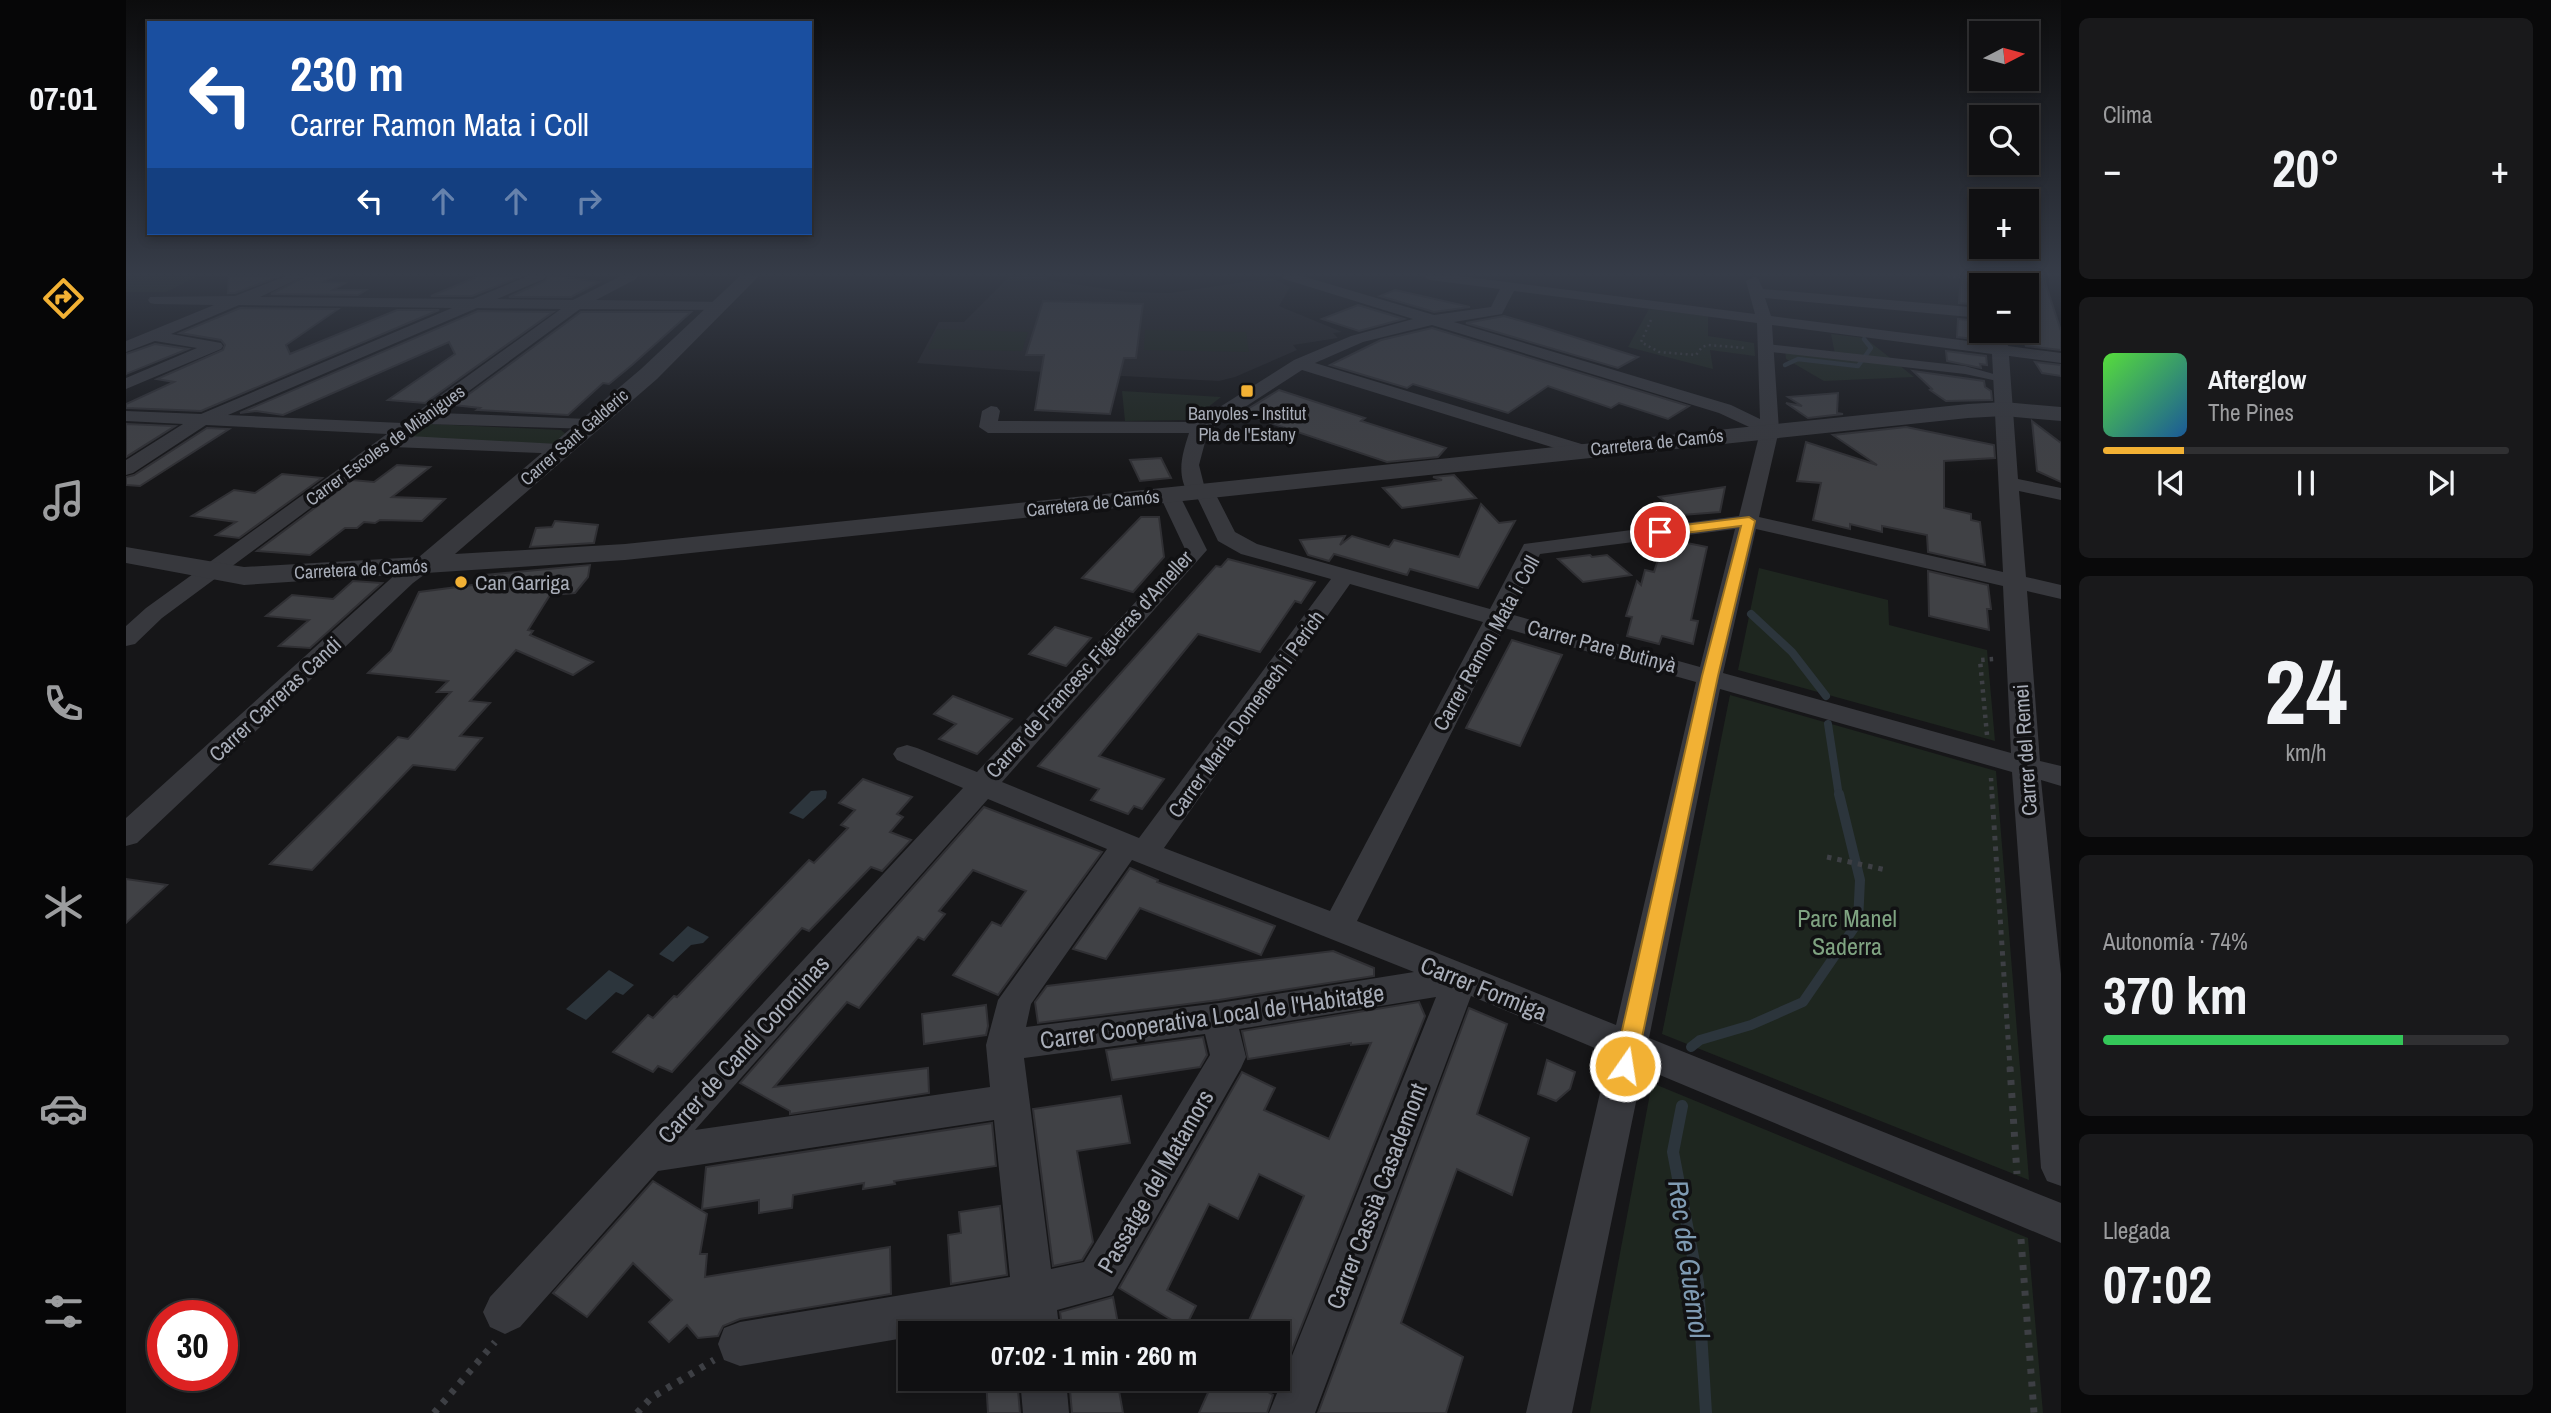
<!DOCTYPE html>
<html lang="es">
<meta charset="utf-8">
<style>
:root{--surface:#101012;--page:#19191b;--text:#f1f3f6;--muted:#9c9d9f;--line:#303032;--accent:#f2b134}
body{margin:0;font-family:"Archivo Narrow",sans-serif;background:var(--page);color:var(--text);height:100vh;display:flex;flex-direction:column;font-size:26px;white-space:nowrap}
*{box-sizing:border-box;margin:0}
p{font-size:23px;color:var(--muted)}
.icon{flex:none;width:38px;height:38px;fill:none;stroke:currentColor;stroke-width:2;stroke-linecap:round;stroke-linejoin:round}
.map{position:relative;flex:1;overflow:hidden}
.side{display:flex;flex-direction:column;gap:18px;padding:18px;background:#09090a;width:490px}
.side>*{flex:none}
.guide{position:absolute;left:21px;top:21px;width:665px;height:214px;border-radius:0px;box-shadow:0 4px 10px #0003,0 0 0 2px var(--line);background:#1a4fa0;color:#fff;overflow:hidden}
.needle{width:46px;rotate:84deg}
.tools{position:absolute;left:1843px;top:21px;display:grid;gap:14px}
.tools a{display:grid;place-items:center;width:70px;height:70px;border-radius:0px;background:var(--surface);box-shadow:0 4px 10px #0003,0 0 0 2px var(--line);font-size:35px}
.speed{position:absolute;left:21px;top:1300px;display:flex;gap:14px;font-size:35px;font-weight:700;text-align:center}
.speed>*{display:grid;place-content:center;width:91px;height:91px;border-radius:50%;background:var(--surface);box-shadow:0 4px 10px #0003,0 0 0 2px var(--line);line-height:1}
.speed .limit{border:10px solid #d22;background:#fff;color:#111}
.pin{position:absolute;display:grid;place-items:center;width:60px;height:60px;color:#fff;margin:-30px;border:4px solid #fff;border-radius:50%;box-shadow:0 2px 7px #0007}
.me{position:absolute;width:77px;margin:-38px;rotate:13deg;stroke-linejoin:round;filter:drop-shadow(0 0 5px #0008)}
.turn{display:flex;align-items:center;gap:24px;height:147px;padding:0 28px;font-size:32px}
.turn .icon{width:91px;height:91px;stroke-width:2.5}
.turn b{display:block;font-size:49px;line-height:60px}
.lanes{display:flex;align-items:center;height:66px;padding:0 28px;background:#0003;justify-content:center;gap:35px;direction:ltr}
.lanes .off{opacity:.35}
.big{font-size:52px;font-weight:700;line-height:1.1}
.side .tile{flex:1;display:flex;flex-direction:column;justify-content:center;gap:10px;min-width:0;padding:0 24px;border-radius:10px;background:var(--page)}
.side .dial{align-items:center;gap:0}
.dial b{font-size:91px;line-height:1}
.song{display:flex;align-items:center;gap:21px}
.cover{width:84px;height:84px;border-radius:10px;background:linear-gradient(135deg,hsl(110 70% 55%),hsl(210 70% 35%))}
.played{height:7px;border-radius:4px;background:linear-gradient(90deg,var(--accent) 20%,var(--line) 20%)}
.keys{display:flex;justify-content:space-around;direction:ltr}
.heat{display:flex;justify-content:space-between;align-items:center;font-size:38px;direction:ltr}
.charge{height:10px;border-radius:5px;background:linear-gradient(90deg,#34c759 74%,var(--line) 0)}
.trip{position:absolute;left:772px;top:1321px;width:392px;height:70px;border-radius:0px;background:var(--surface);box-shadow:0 4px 10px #0003,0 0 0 2px var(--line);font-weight:700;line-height:70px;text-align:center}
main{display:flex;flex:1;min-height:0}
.menu{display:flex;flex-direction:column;width:126px;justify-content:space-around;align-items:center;background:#060607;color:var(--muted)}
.menu .icon{width:49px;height:49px}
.menu .selected{color:var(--accent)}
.menu b{font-size:32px;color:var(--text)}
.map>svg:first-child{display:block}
</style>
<main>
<nav class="menu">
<b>07:01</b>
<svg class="icon selected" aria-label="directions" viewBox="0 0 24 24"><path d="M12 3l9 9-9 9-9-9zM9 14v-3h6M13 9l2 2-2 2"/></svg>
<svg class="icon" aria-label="music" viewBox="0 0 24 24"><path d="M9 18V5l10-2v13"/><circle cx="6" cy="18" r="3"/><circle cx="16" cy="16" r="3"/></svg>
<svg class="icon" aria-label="phone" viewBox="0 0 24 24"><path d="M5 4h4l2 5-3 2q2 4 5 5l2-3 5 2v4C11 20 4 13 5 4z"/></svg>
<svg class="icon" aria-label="climate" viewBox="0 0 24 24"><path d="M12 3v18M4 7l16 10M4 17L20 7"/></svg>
<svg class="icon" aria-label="car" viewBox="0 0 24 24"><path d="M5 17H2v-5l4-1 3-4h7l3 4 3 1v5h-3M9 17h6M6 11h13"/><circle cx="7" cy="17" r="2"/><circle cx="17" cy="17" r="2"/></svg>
<svg class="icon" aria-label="filters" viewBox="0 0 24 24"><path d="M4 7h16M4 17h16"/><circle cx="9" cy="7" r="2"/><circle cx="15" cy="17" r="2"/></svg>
</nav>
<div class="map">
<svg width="1935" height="1413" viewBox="0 0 1935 1413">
<rect width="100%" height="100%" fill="#161618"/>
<path fill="#222225" d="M884,276H921V280L1002,292L1044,293L1145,278L1164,287L1153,306L1216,332L1207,333L1212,338L1167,345L1171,350L1109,377L1093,381L882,370L791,363L813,322H838Z"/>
<g fill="#1e261f">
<path d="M0,276H72L40,292H0Z"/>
<path d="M1523,309L1582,316V336L1628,343L1629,356L1584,350L1587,369L1502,347Z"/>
<path d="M811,329L902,332L896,351L802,349Z"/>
<path d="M1019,330L1120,332L1123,352L1018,350Z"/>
<path d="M1705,334L1739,338L1788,377L1698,381L1660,359L1659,348L1709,354Z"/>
<path d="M996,391L1095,397L1068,418L1061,420L999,421Z"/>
<path d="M305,424L435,430L441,435L426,444L281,437L282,433Z"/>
<path d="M1633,568L1762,600L1763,625L1861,650L1869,741L1612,670Z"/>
<path d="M1604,695L1870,771L1903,1180L1536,1034Z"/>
<path d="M1526,1083L1902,1238L1917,1413H1464Z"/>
</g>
<g fill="#2c353c">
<path d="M699,790L701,792L700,798L677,819L663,813L685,791Z"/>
<path d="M562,926L583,937L577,943L565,945L547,962L533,954Z"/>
<path d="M483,970L508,985L497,995L490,992L460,1020L440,1009Z"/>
</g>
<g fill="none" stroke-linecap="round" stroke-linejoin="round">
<path stroke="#2c353c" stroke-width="4.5" d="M1659,365L1672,359L1732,366L1745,348L1738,339"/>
<g stroke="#2c353c" stroke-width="8">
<path d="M1625,614L1666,652L1700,696"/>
<path d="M1702,724L1713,796"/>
</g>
<path stroke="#2c353c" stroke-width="10" d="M1565,1047L1574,1040L1625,1025L1677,1002L1732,922L1734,880L1713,794"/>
<path stroke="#2c353c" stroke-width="12" d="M1556,1106L1547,1152L1572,1283L1580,1413"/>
</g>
<g fill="#404145" stroke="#303034" stroke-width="2">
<path d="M103,276H154L109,293H102Z"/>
<path d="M180,276H207L197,282L219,283L207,290H240L232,295L145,294Z"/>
<path d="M353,276H396L346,296H305Z"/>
<path d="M423,276H430L473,282L445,297H383L419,281Z"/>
<path d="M1835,276H1855V305L1833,303Z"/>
<path d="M1900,276H1917L1935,331V350L1900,346L1892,331H1900Z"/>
<path d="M1269,290L1344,307L1308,312L1254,296Z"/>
<path d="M917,301L1017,304L1010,358H998L984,414L909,410L918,355H900Z"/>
<path d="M1232,305L1278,319L1233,331L1196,319Z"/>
<path d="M114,308L212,309L160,345L164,354L271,310H313L75,411L0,408V404L48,382L31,379L97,350L99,345L95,340L54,333Z"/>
<path d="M352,311L427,312L299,403L262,400L329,354L323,342L157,415L130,411L114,413Z"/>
<path d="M455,312H565L506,365L483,384L477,383L442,415L351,410L354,408L328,405Z"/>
<path d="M1378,316L1413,326L1512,357L1492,368L1340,323Z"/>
<path d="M1832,319L1855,321L1857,340L1831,337Z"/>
<path d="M1306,328L1563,406L1542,419L1493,403L1485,408L1422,386L1382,413L1287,384L1281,388L1204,365L1255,340Z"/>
<path d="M29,344L62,349L0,374V354Z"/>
<path d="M1820,351L1860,356L1861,365L1854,364L1855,368L1821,361Z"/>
<path d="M1909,362L1935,365V376L1916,373Z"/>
<path d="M1787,371L1858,381L1859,387L1865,391L1866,400L1820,401L1804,390L1806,389Z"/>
<path d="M1153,390L1239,418L1235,421L1320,448L1312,457L1261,462L1115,413Z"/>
<path d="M1712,393L1711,413L1717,414L1682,418L1660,403L1676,406L1662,397Z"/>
<path d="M1906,421L1935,443V482L1911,471Z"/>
<path d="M0,424L49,426L0,457Z"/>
<path d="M1780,427L1868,445L1869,458L1818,461V508L1845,514V520L1854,522L1859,565L1802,552L1801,535L1756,526V532L1724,524V529L1687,520L1695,483L1671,481L1680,442L1751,465L1707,435Z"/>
<path d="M81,428L103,429L14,486L0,485V477L8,475Z"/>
<path d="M1035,458L1045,478L1014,481L1004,460Z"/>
<path d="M271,465L304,467L266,497L319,499L296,521L254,520L249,523L238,522L231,528H219L184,555L131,551L226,480L248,482Z"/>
<path d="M156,474L196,478L113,538L90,535L110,522L66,516L108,490L129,493Z"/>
<path d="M1328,475L1350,498L1276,508L1257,488L1316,480L1307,477Z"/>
<path d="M1599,487L1594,512L1556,515L1533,497Z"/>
<path d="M1355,504L1373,523L1389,521L1352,588L1284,569L1281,575L1208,554L1203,561L1182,555L1174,540L1219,536L1214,545L1226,536L1263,547L1268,540L1333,557Z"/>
<path d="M1015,517H1033L1038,557L1007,592L956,578Z"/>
<path d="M429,521L472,525L468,543L404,547L410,528L426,527Z"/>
<path d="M1546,540L1581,547L1565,620L1572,621L1567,644L1536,636L1533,644L1501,636L1506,617L1500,616L1511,581L1515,585L1519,570L1528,572L1537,544L1544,546Z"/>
<path d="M1464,555L1466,557L1481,555L1505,575L1457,582L1432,559Z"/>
<path d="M1102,559L1189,582L1175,603L1169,601L1134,652L1072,634L973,756L1038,779L1016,809L1008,806L1002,814L965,800L973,789L912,766L1090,566L1095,567Z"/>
<path d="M464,565L462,577L449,593L424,595L402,630L407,631L404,635L467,662L447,675L390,650L344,701L364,703L334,736L356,738L329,770L287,765L186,870L144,864L272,737L282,739L325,692H311L322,681L242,673L265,651L293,592L354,584L359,575Z"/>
<path d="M1802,571L1862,585L1865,609H1861L1863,630L1803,616Z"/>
<path d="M227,581L256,583L184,648L153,646L183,620L140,616L166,595L207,599Z"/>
<path d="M929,627L965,638L940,666L903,654Z"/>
<path d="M1386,640L1436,655L1394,746L1340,728Z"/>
<path d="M827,696L886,719L851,754L813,739L830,724L808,714Z"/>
<path d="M737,779L786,797L771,814L777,817L764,832L785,840L756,871L745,867L683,931L676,928L546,1072L532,1066L527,1072L487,1052L522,1015L527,1018L548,996L551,997L683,860L688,863L722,828L715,825L729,810L713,803Z"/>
<path d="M858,807L976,852L872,995L827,975L866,922L875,926L900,891L847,870L813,911L819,914L798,940L792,937L733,1008L721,1002L648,1087L802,1068L803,1093L664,1114V1111L614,1083Z"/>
<path d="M1004,868L1032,880L1031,882L1149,926L1135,955L1014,908L980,959L947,949Z"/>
<path d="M0,879L41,885L0,923Z"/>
<path d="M1207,951L1248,968V976L1093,1000L912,1023L909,1002L921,986Z"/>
<path d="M1293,1002L1299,1016L1152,1385V1334H1117L1178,1196L1133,1174L1112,1219L1083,1204L1041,1290L1070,1306L1059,1328L993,1288L1116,1072L1149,1088L1138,1110L1203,1139L1245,1043L1225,1045V1043L1122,1059L1116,1031Z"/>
<path d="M860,1005L862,1026L860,1035L798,1044L796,1014Z"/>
<path d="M1343,1008L1381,1024L1351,1114L1403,1138L1386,1195L1331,1169L1275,1323L1337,1357L1320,1413H1192Z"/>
<path d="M1077,1037L1081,1055L1074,1067L986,1080L980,1050Z"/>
<path d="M1421,1060L1449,1072L1444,1089L1430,1101L1412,1094Z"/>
<path d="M995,1096L1004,1143L951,1151L967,1242L956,1260L927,1266L907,1109Z"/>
<path d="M866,1123L870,1166L768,1181L769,1184L737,1189L738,1183L667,1195L666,1208L633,1213V1200L576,1209L580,1167Z"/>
<path d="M527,1181L581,1214L574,1254H581L579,1277L764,1247L765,1294L614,1319L597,1326L592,1336L572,1338L561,1325L543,1342L523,1322L546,1300L507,1263L461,1317L427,1293Z"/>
<path d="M874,1206L881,1275L825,1284L822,1235L835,1233L833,1212Z"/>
<path d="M987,1297L994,1334H937L934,1312Z"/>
<path d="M886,1322L887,1334H829V1332Z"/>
<path d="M860,1379H891L894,1413H862Z"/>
<path d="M943,1379H991L997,1413H946Z"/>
<path d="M1088,1379H1120L1147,1395L1141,1413H1073Z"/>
</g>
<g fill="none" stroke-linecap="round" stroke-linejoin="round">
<g stroke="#3d3f44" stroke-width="2.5" stroke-dasharray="2 3.5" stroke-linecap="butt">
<path d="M1822,276L1852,281"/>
<path d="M1525,320L1515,342L1533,352L1570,355L1576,347L1582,345L1620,348"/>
</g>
<g stroke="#3d3f44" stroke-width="4.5" stroke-dasharray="3.5 5" stroke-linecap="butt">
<path d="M1861,735L1854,660L1868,659"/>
<path d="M1865,778L1866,796"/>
</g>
<g stroke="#3d3f44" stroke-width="5" stroke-dasharray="4.5 6" stroke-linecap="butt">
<path d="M1866,794L1884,1068"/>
<path d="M1701,857L1760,870"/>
</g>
<g stroke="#3d3f44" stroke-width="7" stroke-dasharray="5 8" stroke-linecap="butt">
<path d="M1884,1067L1891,1174"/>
<path d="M1895,1239L1908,1413"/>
<path d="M308,1413L369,1342"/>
<path d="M511,1413L525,1398L588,1360"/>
</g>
<path fill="#37383d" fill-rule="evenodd" d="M1640,344L1839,366L1882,378L1876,382L1839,374L1636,351L1634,348Z"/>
<g fill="#37383d" fill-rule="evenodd">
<path d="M160,276H178L134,297L347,299L402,276H420L418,279L371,299L447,300L495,276H512L510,279L470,300L595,302L602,306L595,310L454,309L313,413L462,419L468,421L471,425L468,429L299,424L282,436L433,444L443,450L440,454L267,447L36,618L9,644L0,646V626L20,608L261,434L80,425L7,473L0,475V460L57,424L0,421V411L75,414L326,308L113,305L45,334L95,343L97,346L95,349L0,389V378L71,348L29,341L0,352V341L88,305L29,304L24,303L22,300L24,297L109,296ZM351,308L435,309L276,423L102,415Z"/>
<path d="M1156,276H1176L1308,315L1365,307L1374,289L1304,280L1297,276H1333L1629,314L1620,281L1627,277L1632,278L1637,289L1855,308V318L1639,298L1645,316L1866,344L1865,331H1881L1882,346L1935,353V363L1883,356L1892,479L1935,488V500L1893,491L1900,577L1935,585V599L1901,591L1914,761L1935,766V786L1915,780L1935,974V1186L1921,1181L1915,1168L1886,772L1594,689L1523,1038L1935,1203V1243L1517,1068L1446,1413H1400L1483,1054L1345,996L1189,1413H1143L1310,997L1113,1029L1120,1057L1115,1068L986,1295L931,1310L934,1334H890L888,1319L803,1334H784V1337L614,1366L598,1360L592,1344L598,1328L614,1322L884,1277L868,1120L532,1171L394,1327L379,1334L364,1327L357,1312L364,1297L837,788L771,760L767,754L771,748L781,745L791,748L851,772L1059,549L1033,494L1036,490H1050L1053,494L1081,550L876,782L1013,838L1205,579L1115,554L1092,541L1071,497L1063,495C1050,474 1056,455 1063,433H862L853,427L856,411L865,406L871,407L874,411L872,421L1070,422L1168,360L1225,336L1287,319L1158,279ZM1388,291L1631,323L1634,419L1605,405L1328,322L1376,314ZM1306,325L1593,413L1634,432L1613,516L1398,544L1364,609L1131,544L1109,532L1088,491L1085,487L1078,485L1073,465L1082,431L1176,370L1448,454H1462L1465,450L1462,446L1189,363L1237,342ZM1646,325L1866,354L1877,572L1633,517L1653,430ZM1609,529L1574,667L1384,614L1414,554ZM1630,529L1877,586L1885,753L1597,673ZM1224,584L1357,622L1204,911L1038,848ZM1378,628L1570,682L1490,1025L1231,921ZM862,799L981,849L872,1000L860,1045L864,1087L569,1130ZM1006,860L1288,972L1093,1003L900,1027L905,1004ZM1079,1034L1084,1055L958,1262L925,1269L898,1058Z"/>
<path d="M1862,276H1876L1877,285H1863Z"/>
<path d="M299,559L307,561L310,566L287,583L11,843L0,846V818L271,573Z"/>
<path d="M894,1379H940L943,1413H897Z"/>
</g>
<path fill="#37383d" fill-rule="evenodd" d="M614,276H633L531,379L329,554L499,544L1842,404L1878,402L1935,407V421L1878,416L1842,418L499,560L118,585L0,563V547L118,567L293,557L515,369Z"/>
</g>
<linearGradient id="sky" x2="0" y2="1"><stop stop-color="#0c0c0d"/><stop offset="0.58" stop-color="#363c48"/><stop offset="1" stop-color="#363c48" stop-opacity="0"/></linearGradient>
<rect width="1935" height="473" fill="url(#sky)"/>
<path fill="#f2b134" stroke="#9d7322" stroke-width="2" d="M1623,517L1629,521L1592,676L1510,1066L1507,1073L1499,1076L1491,1073L1488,1066L1576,676L1615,526L1534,536L1527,532L1534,528Z"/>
<g fill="#f2b134" stroke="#111113" stroke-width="2.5">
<rect x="1114" y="384" width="14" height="14" rx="3.5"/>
<circle cx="335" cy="582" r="7"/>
</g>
<g text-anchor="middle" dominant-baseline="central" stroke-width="7" stroke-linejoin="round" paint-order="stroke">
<g font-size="18" fill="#a8adb8" stroke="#111113">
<text x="1121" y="413">Banyoles - Institut<tspan x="1121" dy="21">Pla de l'Estany</tspan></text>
</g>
<g font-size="18" fill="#a8adb8" stroke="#111113">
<text transform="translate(448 437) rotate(-41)">Carrer Sant Galderic</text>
<text transform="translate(1531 442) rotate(-6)">Carretera de Camós</text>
<text transform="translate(259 445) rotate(-36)">Carrer Escoles de Miànigues</text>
<text transform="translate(967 503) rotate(-6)">Carretera de Camós</text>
<text transform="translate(235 569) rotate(-3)">Carretera de Camós</text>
</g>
<g font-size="21" fill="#a8adb8" stroke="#111113" text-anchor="start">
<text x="349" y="582">Can Garriga</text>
</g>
<g font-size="21" fill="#a8adb8" stroke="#111113">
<text transform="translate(1360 643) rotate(-61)">Carrer Ramon Mata i Coll</text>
<text transform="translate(1476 646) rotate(15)">Carrer Pare Butinyà</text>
<text transform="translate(963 664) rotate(-48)">Carrer de Francesc Figueras d'Ameller</text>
<text transform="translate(149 699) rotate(-43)">Carrer Carreras Candi</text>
<text transform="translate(1120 714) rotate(-54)">Carrer Maria Domenech i Perich</text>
<text transform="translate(1899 750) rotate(-94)">Carrer del Remei</text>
</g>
<g font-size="24" fill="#7fa381" stroke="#111113">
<text x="1721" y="918">Parc Manel<tspan x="1721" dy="28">Saderra</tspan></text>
</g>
<g font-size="24" fill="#a8adb8" stroke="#111113">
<text transform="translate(1358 988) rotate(22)">Carrer Formiga</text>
<text transform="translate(1086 1016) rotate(-8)">Carrer Cooperativa Local de l'Habitatge</text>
<text transform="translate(617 1049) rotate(-48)">Carrer de Candi Corominas</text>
<text transform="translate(1029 1181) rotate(-60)">Passatge del Matamors</text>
<text transform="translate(1250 1196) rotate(-69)">Carrer Cassià Casademont</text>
</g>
<g font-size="28" font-style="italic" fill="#7f9bb3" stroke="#111113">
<text transform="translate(1563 1259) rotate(82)">Rec de Guèmol</text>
</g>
</g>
</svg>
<div class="tools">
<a><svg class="needle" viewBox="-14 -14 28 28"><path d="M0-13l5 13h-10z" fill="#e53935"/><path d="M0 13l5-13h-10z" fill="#9c9d9f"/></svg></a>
<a><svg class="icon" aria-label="search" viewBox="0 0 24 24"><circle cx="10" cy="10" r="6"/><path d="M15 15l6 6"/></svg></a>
<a>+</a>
<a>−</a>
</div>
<div class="speed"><div class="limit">30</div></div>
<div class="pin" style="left:1534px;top:532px;background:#d93025"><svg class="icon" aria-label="arrive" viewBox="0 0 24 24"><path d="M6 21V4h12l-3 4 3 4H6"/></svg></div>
<svg class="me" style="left:1499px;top:1066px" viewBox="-20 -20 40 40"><circle r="17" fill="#f2b134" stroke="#fff" stroke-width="3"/><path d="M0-11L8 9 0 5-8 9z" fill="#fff"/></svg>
<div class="trip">07:02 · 1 min · 260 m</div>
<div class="guide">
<div class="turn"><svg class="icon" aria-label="left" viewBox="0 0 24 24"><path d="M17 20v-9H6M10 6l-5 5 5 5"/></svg><div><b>230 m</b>Carrer Ramon Mata i Coll</div></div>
<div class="lanes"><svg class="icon" aria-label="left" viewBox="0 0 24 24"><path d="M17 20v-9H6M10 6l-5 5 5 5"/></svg><svg class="icon off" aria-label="ahead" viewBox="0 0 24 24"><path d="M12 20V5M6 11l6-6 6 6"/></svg><svg class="icon off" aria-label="ahead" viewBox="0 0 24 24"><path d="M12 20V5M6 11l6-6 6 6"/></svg><svg class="icon off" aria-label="right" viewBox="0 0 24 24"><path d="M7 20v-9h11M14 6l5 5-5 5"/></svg></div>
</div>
</div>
<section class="side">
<div class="tile"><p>Clima</p>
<div class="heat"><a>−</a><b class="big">20°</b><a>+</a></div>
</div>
<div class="tile">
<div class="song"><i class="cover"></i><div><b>Afterglow</b><p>The Pines</p></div></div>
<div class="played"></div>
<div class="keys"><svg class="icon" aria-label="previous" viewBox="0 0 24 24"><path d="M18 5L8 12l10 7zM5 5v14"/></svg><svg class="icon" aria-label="pause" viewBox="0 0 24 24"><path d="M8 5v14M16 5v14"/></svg><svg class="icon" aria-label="next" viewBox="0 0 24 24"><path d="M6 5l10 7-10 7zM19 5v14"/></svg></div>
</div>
<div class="tile dial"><b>24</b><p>km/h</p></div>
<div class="tile"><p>Autonomía · 74%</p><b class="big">370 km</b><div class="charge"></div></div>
<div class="tile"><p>Llegada</p><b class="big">07:02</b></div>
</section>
</main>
